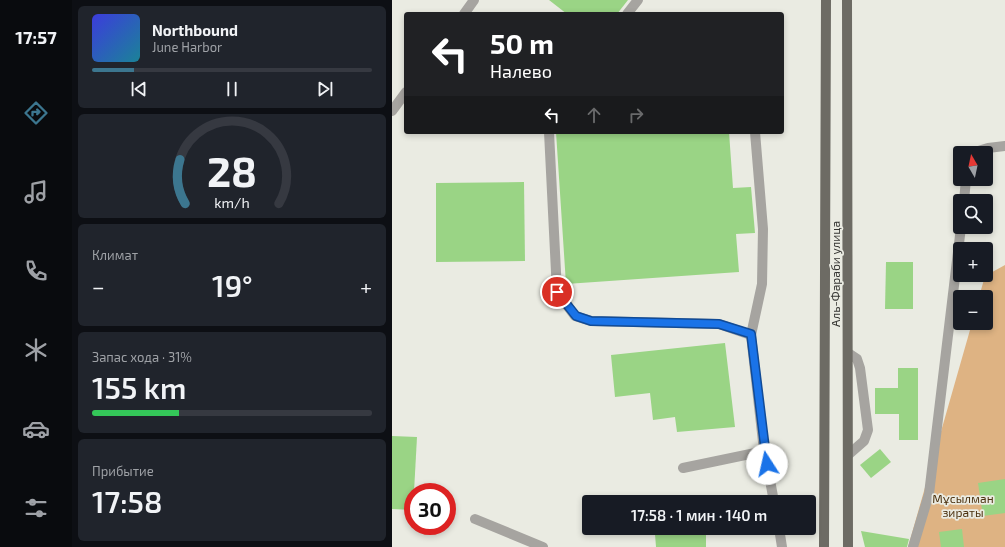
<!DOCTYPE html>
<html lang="ru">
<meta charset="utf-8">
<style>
:root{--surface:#171b24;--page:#20242c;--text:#f1f3f6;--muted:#9ea1a6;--line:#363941;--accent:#3c768f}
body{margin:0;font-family:"Exo 2",sans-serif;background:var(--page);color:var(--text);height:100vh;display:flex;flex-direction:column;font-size:15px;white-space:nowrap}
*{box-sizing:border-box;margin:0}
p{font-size:13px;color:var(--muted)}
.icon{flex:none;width:22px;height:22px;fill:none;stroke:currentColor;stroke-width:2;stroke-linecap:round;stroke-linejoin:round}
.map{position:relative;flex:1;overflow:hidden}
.panel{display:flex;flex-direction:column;gap:6px;padding:6px;background:#0d0f14;width:320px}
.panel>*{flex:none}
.top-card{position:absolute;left:12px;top:12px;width:380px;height:122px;border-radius:4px;box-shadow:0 2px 6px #0003;background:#202124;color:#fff;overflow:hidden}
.needle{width:26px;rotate:351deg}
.fabs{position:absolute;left:561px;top:146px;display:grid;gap:8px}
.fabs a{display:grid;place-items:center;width:40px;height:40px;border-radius:4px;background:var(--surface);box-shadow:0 2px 6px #0003;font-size:20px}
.speed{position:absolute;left:12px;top:483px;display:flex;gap:8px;font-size:20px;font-weight:700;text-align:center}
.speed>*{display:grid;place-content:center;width:52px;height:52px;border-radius:50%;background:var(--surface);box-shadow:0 2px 6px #0003;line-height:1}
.speed .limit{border:6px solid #d22;background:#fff;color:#111}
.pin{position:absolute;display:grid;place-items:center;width:34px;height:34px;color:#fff;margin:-17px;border:2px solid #fff;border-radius:50%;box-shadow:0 1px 4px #0007}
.me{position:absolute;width:44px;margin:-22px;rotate:350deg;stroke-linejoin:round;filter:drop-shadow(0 0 3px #0008)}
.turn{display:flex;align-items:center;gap:14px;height:84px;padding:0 20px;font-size:18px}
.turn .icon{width:52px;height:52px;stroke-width:2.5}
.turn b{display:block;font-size:28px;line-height:34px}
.lanes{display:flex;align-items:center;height:38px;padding:0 20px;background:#0003;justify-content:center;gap:20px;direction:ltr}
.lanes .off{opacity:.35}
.big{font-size:30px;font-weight:600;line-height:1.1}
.panel .card{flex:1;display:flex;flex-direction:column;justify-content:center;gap:6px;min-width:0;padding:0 14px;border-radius:6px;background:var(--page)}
.panel .dial{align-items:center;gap:0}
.dial svg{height:104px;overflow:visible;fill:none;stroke:var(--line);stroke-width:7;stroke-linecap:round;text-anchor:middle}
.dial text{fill:var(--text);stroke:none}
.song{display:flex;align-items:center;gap:12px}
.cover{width:48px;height:48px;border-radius:6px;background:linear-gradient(135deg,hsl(240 70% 55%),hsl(190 70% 35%))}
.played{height:4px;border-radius:2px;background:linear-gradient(90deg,var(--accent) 15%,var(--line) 15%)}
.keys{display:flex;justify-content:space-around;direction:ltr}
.heat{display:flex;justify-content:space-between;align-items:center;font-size:22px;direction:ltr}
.charge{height:6px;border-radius:3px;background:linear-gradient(90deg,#34c759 31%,var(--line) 0)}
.trip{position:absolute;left:190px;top:495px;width:234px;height:40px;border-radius:4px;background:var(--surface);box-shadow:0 2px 6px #0003;font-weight:600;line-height:40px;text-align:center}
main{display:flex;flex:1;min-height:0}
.tab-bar{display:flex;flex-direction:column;width:72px;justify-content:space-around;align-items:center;background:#090b0e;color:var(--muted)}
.tab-bar .icon{width:28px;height:28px}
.tab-bar .current{color:var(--accent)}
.tab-bar b{font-size:18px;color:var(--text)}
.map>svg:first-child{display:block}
</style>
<main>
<nav class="tab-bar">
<b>17:57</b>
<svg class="icon current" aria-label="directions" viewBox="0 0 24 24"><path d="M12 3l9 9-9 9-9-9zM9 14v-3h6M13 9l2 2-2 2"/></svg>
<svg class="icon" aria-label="music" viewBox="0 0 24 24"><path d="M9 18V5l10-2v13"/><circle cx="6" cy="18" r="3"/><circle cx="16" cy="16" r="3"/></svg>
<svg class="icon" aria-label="phone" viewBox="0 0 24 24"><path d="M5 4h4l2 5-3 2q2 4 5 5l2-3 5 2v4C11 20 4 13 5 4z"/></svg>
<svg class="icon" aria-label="climate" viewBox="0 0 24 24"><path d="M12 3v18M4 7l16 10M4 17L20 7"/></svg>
<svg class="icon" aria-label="car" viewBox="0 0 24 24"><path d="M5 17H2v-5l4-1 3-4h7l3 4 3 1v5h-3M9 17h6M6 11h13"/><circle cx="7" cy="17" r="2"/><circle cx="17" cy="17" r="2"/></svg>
<svg class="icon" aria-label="filters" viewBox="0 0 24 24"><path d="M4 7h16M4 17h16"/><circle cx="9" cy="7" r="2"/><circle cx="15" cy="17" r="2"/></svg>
</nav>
<section class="panel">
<div class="card">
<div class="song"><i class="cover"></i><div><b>Northbound</b><p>June Harbor</p></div></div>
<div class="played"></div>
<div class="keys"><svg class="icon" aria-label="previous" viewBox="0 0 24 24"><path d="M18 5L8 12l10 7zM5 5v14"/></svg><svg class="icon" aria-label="pause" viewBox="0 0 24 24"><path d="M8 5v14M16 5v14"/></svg><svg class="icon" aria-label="next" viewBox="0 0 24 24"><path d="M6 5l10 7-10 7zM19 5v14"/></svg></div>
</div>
<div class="card dial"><svg viewBox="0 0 100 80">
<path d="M14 69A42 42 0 1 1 86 69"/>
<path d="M14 69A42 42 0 0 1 10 35" stroke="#3c768f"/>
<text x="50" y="56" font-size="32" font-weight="700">28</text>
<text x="50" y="72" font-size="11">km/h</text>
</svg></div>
<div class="card"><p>Климат</p>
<div class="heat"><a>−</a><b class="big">19°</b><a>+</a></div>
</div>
<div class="card"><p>Запас хода · 31%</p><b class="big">155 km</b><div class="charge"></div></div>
<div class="card"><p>Прибытие</p><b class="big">17:58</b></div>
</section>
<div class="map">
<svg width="613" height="547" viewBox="0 0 613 547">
<rect width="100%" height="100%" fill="#eaebe2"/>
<path fill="#deb383" d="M613,265V547H516L580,323H594V297H587L593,276Z"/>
<g fill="#9ad485">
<path d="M157,0H236L225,14H175Z"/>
<path d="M164,132H337L341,188L359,187L363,233L344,234L347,272L174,284Z"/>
<path d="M132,182L133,261L44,262V183Z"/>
<path d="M494,262H521V309H493Z"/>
<path d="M333,343L343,427L285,432L283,417L261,420L258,393L223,397L219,355Z"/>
<path d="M506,368H526V440H507V414H483V388H506Z"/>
<path d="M0,436L25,437L21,510L0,509Z"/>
<path d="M488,449L499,462L479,478L468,465Z"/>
<path d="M613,479V513L591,516L586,483Z"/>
<path d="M570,529L572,547H549L547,532Z"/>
<path d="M314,531V547H264L263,534Z"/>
<path d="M469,531L517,539L515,547H473Z"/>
</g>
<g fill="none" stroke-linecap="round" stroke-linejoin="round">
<g stroke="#a6a4a0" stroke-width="10">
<path d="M72,14L82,0"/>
<path d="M235,14L246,0"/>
<path d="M0,111L14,92"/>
<path d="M157,132L165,292L183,316L199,321L327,324L359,335"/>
<path d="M363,132L371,229L370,284L359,335L371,442L382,502"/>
<path d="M580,153L596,148L613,146"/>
<path d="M572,201L574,179"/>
<path d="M456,455L472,441L476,430L468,368L465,359L456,353"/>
<path d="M291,468L373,451"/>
<path d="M83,519L151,547"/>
<path d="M387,528L390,547"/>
<path d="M521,547L537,494L569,227"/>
</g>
<g stroke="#6d6b64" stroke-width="10">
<path d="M455,0L456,547"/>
<path d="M432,547L434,0"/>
</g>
</g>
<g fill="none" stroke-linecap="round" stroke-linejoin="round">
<defs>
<path id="route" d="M165,292L184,316L199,321L327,324L359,334L375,464"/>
</defs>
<use href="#route" stroke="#114b97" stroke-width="10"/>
<use href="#route" stroke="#1a73e8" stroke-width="7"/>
</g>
<g text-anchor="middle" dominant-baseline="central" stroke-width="3.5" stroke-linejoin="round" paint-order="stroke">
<g font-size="12" fill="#363633" stroke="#eaebe2">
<text transform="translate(443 274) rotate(-90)">Аль-Фараби улица</text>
</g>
<g font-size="12" fill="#4d3311" stroke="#eaebe2">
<text x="571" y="498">Мұсылман<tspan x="571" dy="14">зираты</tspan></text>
</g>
</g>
</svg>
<div class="fabs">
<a><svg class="needle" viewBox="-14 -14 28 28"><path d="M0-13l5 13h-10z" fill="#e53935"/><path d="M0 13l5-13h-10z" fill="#9ea1a6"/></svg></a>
<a><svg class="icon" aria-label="search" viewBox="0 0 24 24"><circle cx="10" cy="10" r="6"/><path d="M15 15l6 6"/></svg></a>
<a>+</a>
<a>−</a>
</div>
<div class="speed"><div class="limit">30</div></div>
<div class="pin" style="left:165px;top:292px;background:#d93025"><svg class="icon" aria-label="arrive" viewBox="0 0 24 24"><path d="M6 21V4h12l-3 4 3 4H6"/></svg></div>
<svg class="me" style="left:375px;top:464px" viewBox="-20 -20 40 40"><circle r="19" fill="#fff"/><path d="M0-13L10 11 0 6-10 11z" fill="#1a73e8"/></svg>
<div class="trip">17:58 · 1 мин · 140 m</div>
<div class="top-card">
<div class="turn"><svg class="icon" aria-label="left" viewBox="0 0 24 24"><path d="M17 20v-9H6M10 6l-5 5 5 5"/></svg><div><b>50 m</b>Налево</div></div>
<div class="lanes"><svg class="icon" aria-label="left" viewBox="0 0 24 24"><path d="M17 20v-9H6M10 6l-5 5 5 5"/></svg><svg class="icon off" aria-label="ahead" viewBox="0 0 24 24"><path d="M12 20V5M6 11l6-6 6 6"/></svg><svg class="icon off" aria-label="right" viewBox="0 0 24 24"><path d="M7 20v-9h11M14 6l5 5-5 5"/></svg></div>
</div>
</div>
</main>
